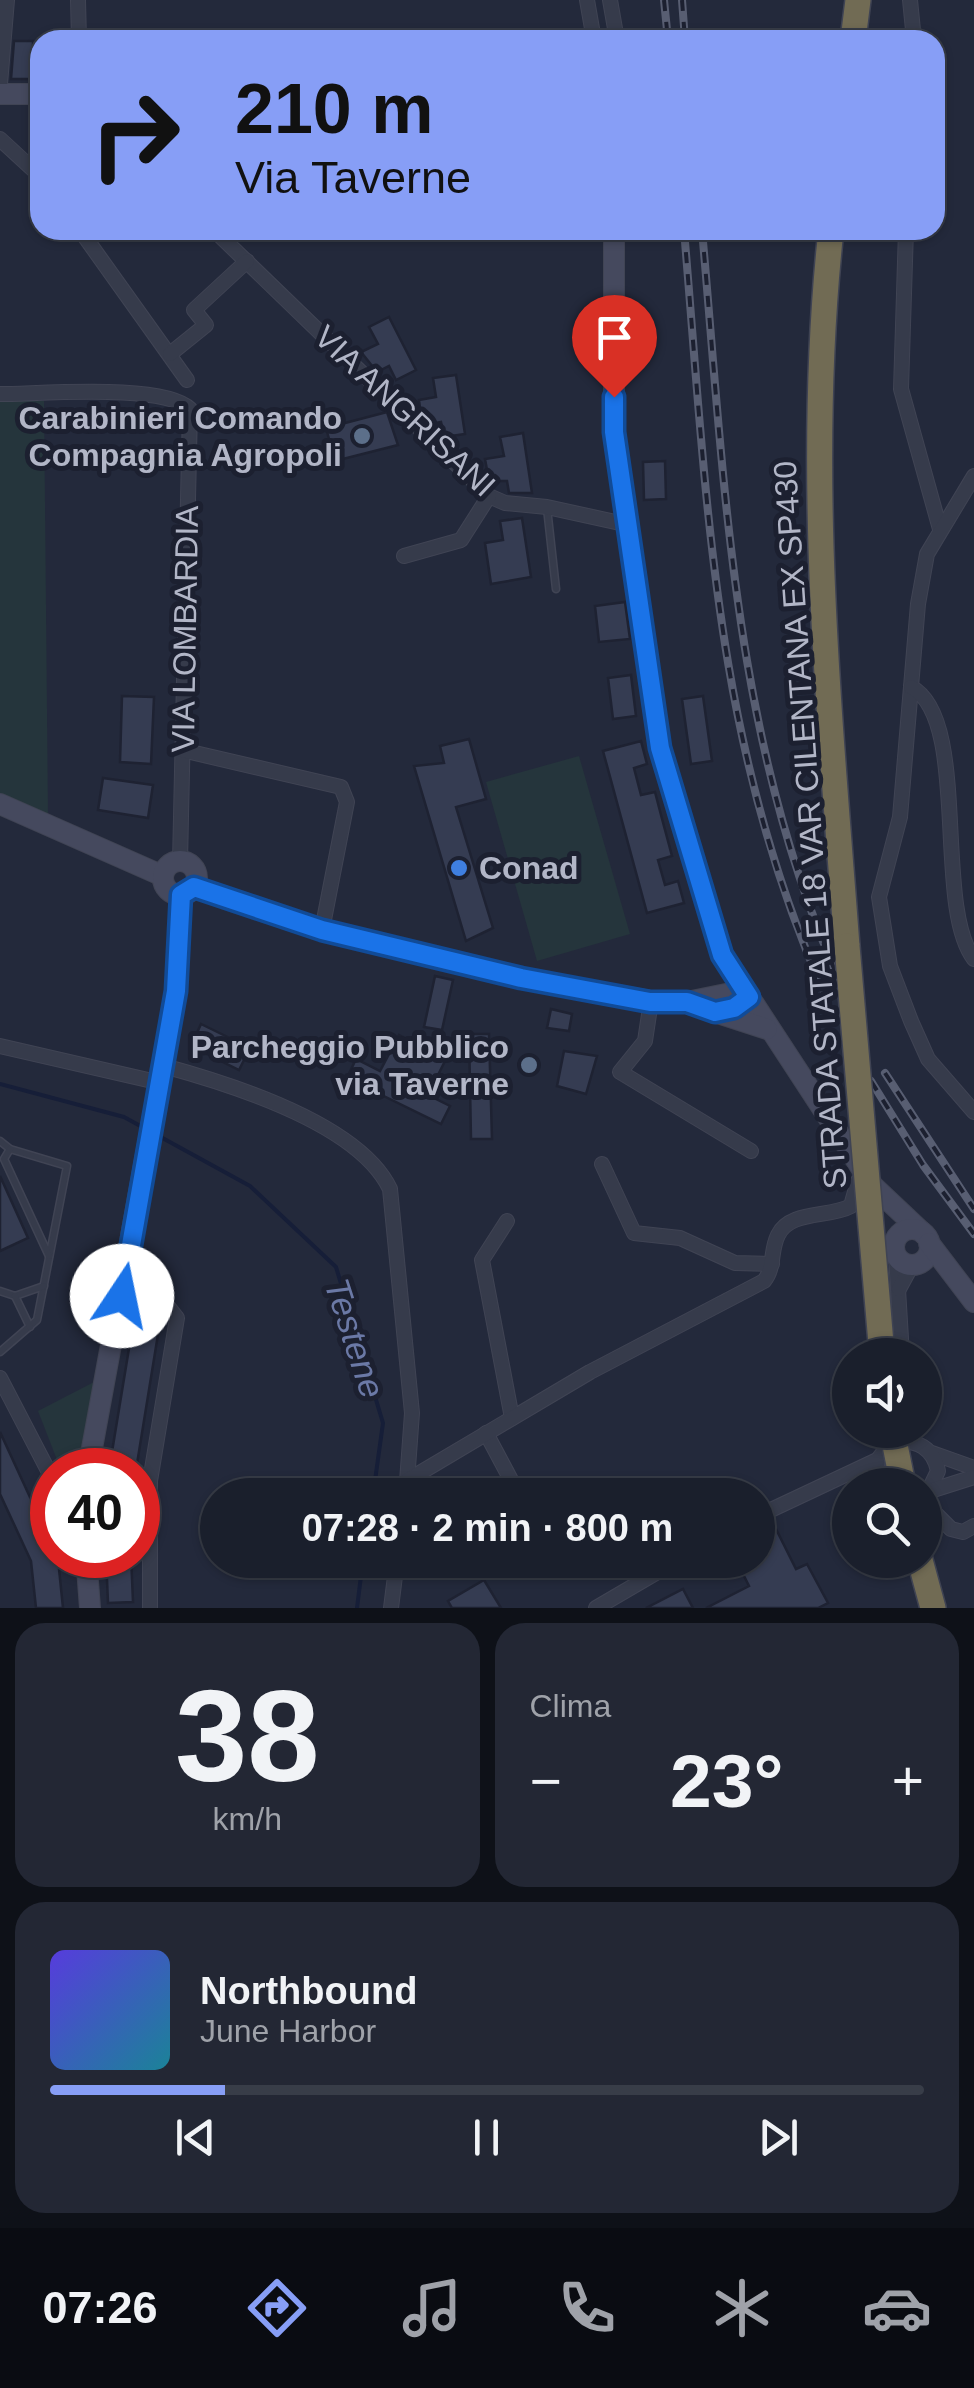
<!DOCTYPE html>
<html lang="it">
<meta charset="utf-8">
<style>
:root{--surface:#1a1f2c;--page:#232734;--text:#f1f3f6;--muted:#9fa2a9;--line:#383d48;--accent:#879ef6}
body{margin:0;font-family:Helvetica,sans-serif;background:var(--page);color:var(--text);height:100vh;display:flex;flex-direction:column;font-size:38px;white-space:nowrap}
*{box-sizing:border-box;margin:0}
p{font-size:32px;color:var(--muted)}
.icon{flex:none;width:55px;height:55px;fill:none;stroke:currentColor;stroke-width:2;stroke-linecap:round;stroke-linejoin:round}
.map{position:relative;height:1608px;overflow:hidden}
.sheet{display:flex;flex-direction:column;gap:15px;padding:15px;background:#0e1118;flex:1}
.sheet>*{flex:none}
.banner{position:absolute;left:30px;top:30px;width:915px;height:210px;border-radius:30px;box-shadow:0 2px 8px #0004,0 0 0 2px var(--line);background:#879ef6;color:#111;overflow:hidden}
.buttons{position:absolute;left:832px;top:1338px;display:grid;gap:20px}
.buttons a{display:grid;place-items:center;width:110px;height:110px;border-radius:50%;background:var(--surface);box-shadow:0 2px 8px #0004,0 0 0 2px var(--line);font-size:50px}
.speed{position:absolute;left:30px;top:1448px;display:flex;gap:20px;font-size:50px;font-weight:700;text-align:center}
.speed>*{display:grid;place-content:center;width:130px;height:130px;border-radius:50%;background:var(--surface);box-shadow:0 2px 8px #0004,0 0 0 2px var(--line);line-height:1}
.speed .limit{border:15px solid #d22;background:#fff;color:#111}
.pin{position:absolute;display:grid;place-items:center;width:85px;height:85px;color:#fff;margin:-102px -42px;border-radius:50% 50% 50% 0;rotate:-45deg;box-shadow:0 0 10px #0007}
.pin .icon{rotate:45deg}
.me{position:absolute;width:110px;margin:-55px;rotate:11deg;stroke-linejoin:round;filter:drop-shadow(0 0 8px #0008)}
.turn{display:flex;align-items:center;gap:35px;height:210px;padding:0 40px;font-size:45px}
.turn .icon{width:130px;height:130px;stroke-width:2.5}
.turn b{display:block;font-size:70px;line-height:85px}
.big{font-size:75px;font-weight:800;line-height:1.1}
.sheet .card{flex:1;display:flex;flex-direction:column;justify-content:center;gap:15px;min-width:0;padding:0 35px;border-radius:30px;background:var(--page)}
.sheet .dial{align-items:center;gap:0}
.dial b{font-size:130px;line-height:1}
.song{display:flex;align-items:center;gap:30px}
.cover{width:120px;height:120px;border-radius:15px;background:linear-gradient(135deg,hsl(250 70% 55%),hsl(190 70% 35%))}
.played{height:10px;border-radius:5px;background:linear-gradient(90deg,var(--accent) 20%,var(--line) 20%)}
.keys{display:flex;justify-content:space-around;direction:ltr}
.heat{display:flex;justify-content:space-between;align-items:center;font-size:55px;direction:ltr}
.sheet .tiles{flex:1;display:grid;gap:15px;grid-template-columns:1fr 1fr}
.card:last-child{grid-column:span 2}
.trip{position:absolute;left:200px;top:1478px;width:575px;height:100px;border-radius:50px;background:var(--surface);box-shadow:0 2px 8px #0004,0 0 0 2px var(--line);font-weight:800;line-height:100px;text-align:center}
.tab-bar{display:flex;height:160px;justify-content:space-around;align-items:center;background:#0a0c12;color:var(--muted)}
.tab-bar .icon{width:70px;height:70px}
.tab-bar .active{color:var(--accent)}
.tab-bar b{font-size:45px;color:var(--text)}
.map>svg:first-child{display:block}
</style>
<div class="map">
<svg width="974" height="1608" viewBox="0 0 974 1608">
<rect width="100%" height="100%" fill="#23293b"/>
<g fill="#25353c">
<path d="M0,401H44L48,814L0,794Z"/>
<path d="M579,756L630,934L537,961L486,782Z"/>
<path d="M96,1381L83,1465L61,1470L38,1411Z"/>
</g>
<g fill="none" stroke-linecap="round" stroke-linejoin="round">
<g stroke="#161e38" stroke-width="4">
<path d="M0,1084L124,1117L144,1128"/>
<path d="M157,1135L250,1186L336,1267L383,1423L373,1495"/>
<path d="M357,1608L363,1560"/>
</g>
</g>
<g fill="#353c52" stroke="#1e2232" stroke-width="2.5">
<path d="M14,41H33V79H11Z"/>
<path d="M389,317L416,370L396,380L389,366L377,372L361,352L378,344L369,327Z"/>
<path d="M456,375L465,434L444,437L441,422L430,424L421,416L419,400L436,397L433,378Z"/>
<path d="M387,412L398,445L335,461L326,428Z"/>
<path d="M523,433L532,493H509L507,481H489L485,459L504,456L500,437Z"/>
<path d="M665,461L666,499L644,500L643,462Z"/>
<path d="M522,518L531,577L491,584L485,543L503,540L500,521Z"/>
<path d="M625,602L630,639L599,642L595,606Z"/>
<path d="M631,675L636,716L613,719L608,678Z"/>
<path d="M122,696L154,697L151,764L120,762Z"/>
<path d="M703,696L712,761L691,764L682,699Z"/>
<path d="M469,739L486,799L456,807L493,928L466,941L414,766L444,763L440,746Z"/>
<path d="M641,741L647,764L634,768L641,795L655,792L661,815L672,856L658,860L665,885L678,881L684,903L647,913L603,751Z"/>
<path d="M103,778L153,785L148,818L98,810Z"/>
<path d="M435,976L453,980L442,1030L424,1027Z"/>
<path d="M551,1009L572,1014L569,1031L547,1028Z"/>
<path d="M201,1024L250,1048L239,1070L191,1046Z"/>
<path d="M469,1034H489L492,1139H471Z"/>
<path d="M399,1035L446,1059L428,1095L450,1106L441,1124L347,1078L356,1059L380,1071Z"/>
<path d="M564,1051L597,1056L586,1094L557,1086Z"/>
<path d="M0,1176L28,1238L0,1251Z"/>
<path d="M134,1318L160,1322L136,1470H109Z"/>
<path d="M0,1432L52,1545V1559H58L63,1608H36L31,1561L0,1494Z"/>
<path d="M772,1521L796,1569L807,1564L828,1603L818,1608H706L749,1586L736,1560H758V1526Z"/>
<path d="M106,1555H131L133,1602L108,1603Z"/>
<path d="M484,1580L501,1608H452L448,1601Z"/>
<path d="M683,1589L693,1608H646Z"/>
</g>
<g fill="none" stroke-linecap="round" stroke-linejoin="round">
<defs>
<g id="lane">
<path d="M547,508L556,589"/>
<path d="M0,1141L10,1149L67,1166L37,1320L0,1352"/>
<path d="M10,1149L4,1159L49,1256"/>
<path d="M0,1291L15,1296L44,1286"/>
<path d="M15,1296L30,1327"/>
</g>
<g id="street">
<path d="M78,0L79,40"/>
<path d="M587,0L594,40"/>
<path d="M610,0L617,40"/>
<path d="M910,0L914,40"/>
<path d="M0,84L7,0"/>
<path d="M0,139L40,176"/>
<path d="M80,230L187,380"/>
<path d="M214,230L489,496L505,503L547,507L629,525"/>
<path d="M906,230L901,389L940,529"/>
<path d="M170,354L206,325L194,310L247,261"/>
<path d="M0,394C40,394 164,383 190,409L180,862"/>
<path d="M974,476L927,554L918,604L900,817L879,897L890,966L911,1021L928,1059L974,1112"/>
<path d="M404,556L461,540L489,496"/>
<path d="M911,687C971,718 933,906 974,959"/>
<path d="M182,750L341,787L347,802L322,930"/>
<path d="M651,1001L645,1041L620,1072L751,1151"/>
<path d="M0,1046L161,1083"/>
<path d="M164,1066C230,1084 359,1124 390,1189L412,1413L406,1495"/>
<path d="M602,1164L634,1233L680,1238L735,1263L772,1264"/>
<path d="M507,1221L482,1260L512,1418"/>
<path d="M896,1256L902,1355"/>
<path d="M899,1289L912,1265"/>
<path d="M122,1296L166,1304L177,1318L150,1481V1608"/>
<path d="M0,1378L52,1478"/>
<path d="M486,1433L519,1495"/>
<path d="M932,1453L974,1468"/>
<path d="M408,1480L590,1372L764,1281C775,1268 770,1251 778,1235C790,1210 829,1218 851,1206L858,1181"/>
<path d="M878,1485C864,1438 929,1424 938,1471L925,1498"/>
<path d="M933,1490L974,1477"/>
<path d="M925,1503L951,1529L963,1532L974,1526"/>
<path d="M758,1516L877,1460"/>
<path d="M391,1608L397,1560"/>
<path d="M596,1608L678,1560"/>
</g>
<g id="secondary">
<path d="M0,94H40"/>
<path d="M614,230V432L660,748L722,955L873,1186L925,1235"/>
<path d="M0,804L163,876"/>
<circle cx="180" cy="878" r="17"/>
<path d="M194,887L322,930L521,978L651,1001L687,1003L767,1029"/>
<path d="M687,1002L731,993L749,997"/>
<circle cx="912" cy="1247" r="18"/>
<path d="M929,1243L974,1302"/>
<path d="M88,1470L176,991L181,895"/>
<path d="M86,1555L90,1608"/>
</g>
<g id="highway">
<path d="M853,40L858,0"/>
<path d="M831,230C805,469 829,707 847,946"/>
<path d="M920,1560L933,1608"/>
</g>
</defs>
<use href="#lane" stroke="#404454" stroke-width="9"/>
<use href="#street" stroke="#404454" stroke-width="16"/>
<use href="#secondary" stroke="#404454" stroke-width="22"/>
<use href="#highway" stroke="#3f4353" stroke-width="28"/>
<use href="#lane" stroke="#363b4b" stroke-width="6"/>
<use href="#street" stroke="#363b4b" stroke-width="14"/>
<use href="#secondary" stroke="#45495e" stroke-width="20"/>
<use href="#highway" stroke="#716b54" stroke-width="25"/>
<defs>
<g id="rail">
<path d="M664,0L668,40"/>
<path d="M682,0L685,40"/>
<path d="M684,230C707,497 713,741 823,990"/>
<path d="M702,230C725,487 733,743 840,982"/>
<path d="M885,1073L974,1209"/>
<path d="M871,1081L923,1165L974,1234"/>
</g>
</defs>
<use href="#rail" stroke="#585e72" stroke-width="8"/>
<use href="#rail" stroke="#1c2030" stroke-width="4" stroke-dasharray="11" stroke-linecap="butt"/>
<defs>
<g id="highway-bridge">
<path d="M847,946L882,1355"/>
<path d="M892,1430L903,1485"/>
</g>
</defs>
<use href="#highway-bridge" stroke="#3f4353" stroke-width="28" stroke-linecap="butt"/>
<use href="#highway-bridge" stroke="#716b54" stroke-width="25"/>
</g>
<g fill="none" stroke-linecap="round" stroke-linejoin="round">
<defs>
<path id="route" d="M122,1296L176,991L181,895L194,887L322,930L521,978L650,1002H687L715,1012L734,1008L749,997L722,955L660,748L614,432V397"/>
</defs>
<use href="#route" stroke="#114b97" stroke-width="25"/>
<use href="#route" stroke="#1a73e8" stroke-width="18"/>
</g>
<g fill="#5c6f8a" stroke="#1c2030" stroke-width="4">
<circle cx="362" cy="436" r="10"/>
<circle cx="529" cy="1065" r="10"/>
</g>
<circle fill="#3f7fe0" stroke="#1c2030" stroke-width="4" cx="459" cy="868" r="10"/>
<g text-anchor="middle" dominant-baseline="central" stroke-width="10" stroke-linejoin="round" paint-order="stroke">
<g font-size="32" fill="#b2b6c7" stroke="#1c2030">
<text transform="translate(405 411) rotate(43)">VIA ANGRISANI</text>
<text transform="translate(185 629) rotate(-89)">VIA LOMBARDIA</text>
<text transform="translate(810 825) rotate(-94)">STRADA STATALE 18 VAR CILENTANA EX SP430</text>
</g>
<g font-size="32" font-weight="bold" fill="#b2b6c7" stroke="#1c2030" text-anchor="end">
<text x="342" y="418">Carabinieri Comando<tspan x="342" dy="37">Compagnia Agropoli</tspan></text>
<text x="479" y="868" text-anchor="start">Conad</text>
<text x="509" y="1047">Parcheggio Pubblico<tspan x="509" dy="37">via Taverne</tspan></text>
</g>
<g font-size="35" font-style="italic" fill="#6b79a6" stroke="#1c2030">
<text transform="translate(355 1338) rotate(72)">Testene</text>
</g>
</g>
</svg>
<div class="buttons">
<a><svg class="icon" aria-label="sound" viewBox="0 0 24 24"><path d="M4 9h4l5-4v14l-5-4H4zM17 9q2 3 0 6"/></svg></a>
<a><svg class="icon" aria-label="search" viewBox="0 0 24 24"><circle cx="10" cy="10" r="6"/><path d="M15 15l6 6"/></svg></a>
</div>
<div class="speed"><div class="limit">40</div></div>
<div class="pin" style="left:614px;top:397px;background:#d93025"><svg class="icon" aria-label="arrive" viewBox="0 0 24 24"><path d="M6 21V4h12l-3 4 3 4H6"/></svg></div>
<svg class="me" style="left:122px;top:1296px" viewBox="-20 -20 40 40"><circle r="19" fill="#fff"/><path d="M0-13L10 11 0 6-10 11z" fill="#1a73e8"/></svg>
<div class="trip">07:28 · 2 min · 800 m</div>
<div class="banner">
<div class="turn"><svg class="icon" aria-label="right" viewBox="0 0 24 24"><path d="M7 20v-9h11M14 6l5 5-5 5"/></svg><div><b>210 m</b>Via Taverne</div></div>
</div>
</div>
<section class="sheet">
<div class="tiles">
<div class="card dial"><b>38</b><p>km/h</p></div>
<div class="card"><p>Clima</p>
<div class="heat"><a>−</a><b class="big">23°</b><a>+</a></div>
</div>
<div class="card">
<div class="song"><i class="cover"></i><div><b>Northbound</b><p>June Harbor</p></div></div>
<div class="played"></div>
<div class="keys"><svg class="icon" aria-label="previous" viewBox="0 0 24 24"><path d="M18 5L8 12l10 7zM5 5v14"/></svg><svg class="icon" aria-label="pause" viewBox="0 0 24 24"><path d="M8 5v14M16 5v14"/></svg><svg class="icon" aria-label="next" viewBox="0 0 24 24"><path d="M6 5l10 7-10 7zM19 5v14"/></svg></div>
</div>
</div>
</section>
<nav class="tab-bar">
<b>07:26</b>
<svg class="icon active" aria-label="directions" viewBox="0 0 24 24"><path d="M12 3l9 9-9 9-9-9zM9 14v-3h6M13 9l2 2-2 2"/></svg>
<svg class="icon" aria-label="music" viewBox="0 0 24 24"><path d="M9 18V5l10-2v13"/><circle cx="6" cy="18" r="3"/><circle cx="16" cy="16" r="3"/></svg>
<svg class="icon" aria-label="phone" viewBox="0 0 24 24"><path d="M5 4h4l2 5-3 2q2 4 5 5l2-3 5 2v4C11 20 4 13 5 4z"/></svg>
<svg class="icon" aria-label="climate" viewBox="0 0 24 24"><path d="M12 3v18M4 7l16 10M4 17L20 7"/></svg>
<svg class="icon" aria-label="car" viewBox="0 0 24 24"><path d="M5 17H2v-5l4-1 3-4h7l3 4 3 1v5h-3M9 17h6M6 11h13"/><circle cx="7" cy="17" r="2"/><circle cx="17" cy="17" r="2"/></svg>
</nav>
